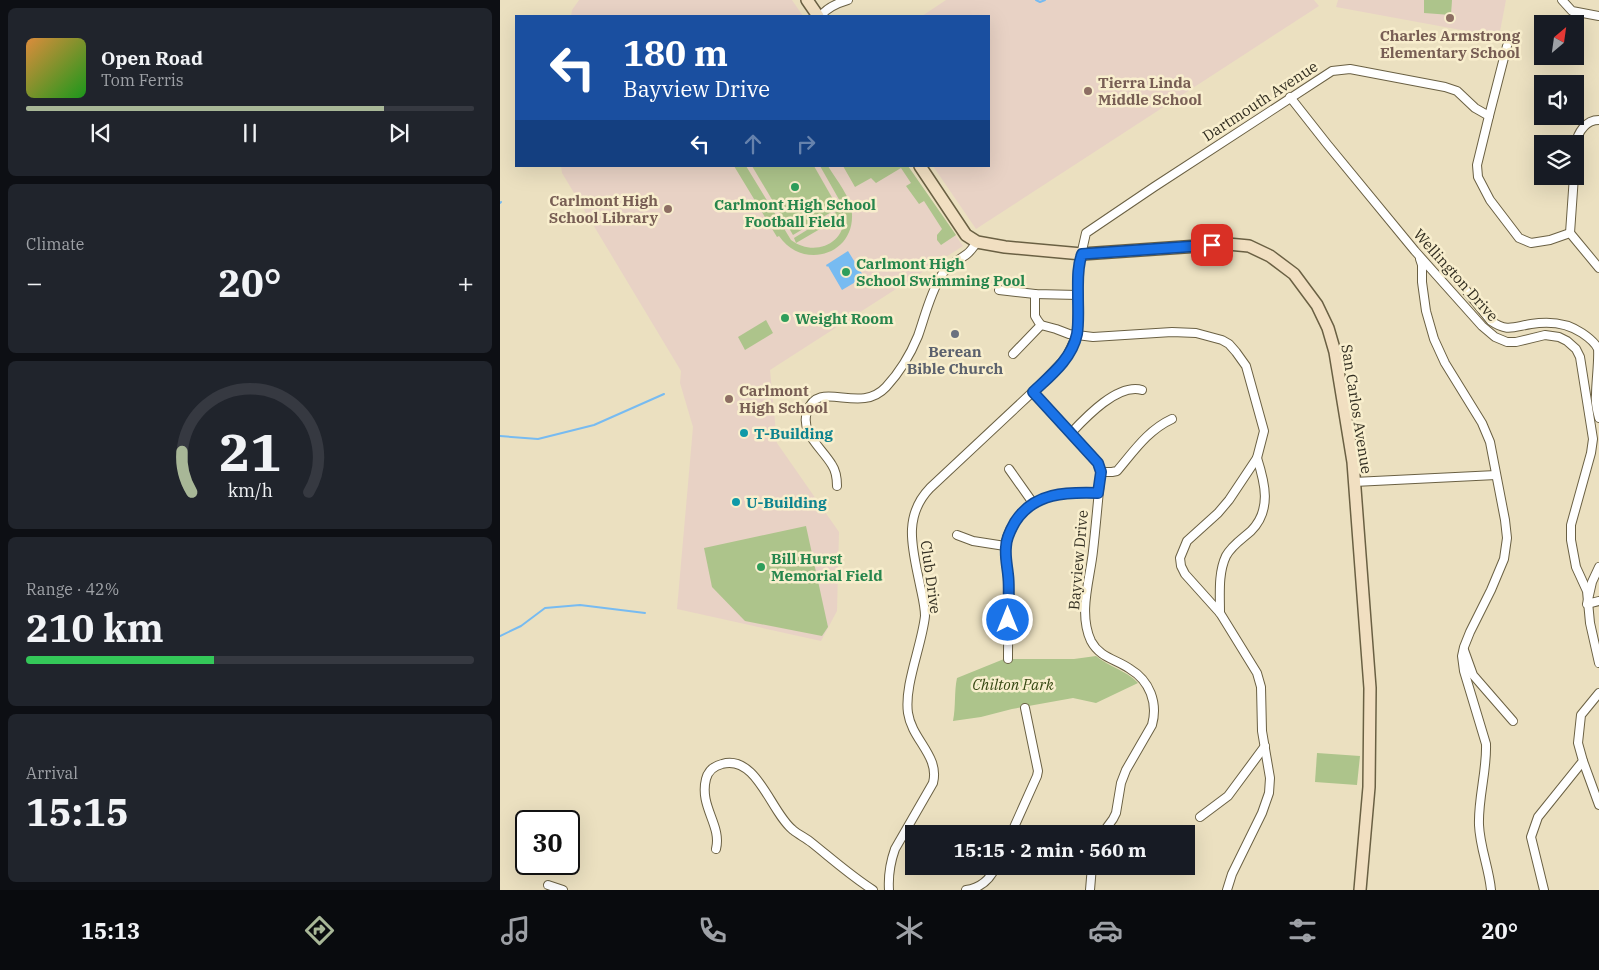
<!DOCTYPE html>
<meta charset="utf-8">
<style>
:root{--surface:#171b24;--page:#20242c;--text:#f1f3f6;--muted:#9ea1a6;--line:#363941;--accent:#a8b797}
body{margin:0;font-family:"IBM Plex Serif",serif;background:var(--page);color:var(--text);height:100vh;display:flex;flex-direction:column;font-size:19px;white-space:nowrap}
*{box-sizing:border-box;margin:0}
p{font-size:16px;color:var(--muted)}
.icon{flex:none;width:28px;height:28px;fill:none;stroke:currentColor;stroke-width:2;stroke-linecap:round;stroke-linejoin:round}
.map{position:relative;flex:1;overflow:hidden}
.sheet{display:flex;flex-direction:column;gap:8px;padding:8px;background:#0d0f14;width:500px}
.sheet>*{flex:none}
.banner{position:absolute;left:15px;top:15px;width:475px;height:152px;border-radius:0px;box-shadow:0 5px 20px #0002;background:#1a4fa0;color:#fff;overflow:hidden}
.needle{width:32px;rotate:29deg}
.tools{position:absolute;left:1034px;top:15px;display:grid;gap:10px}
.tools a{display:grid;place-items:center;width:50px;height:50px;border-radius:0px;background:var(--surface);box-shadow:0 5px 20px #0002;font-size:25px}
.speed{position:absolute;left:15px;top:810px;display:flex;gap:10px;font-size:25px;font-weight:700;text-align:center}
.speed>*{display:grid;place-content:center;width:65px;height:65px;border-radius:50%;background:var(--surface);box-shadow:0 5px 20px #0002;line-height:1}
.speed .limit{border:2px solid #111;border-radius:8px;background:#fff;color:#111}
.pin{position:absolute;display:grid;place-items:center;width:42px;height:42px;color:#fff;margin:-21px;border-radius:10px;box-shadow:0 2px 8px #0006}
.me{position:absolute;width:55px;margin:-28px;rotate:0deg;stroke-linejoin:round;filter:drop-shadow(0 0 4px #0008)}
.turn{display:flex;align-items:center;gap:18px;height:105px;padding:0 25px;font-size:22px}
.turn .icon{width:65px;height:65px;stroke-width:2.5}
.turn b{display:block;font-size:35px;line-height:42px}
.lanes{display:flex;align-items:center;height:48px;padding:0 25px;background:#0003;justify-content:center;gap:25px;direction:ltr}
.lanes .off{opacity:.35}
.big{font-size:38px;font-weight:700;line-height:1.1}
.sheet .tile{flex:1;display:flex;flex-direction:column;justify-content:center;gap:8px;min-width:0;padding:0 18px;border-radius:8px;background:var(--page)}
.sheet .dial{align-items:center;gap:0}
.dial svg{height:130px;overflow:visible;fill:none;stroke:var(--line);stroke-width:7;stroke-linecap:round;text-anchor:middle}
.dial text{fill:var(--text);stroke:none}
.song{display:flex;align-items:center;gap:15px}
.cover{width:60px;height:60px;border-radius:8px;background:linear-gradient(135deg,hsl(30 70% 55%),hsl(120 70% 35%))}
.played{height:5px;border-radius:2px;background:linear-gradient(90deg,var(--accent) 80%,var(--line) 80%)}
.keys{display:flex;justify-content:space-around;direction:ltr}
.heat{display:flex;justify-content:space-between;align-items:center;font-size:28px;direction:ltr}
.charge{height:8px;border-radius:4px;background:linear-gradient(90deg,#34c759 42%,var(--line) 0)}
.trip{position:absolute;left:405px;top:825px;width:290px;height:50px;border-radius:0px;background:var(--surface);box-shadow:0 5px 20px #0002;font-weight:700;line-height:50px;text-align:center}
.tab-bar{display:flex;height:80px;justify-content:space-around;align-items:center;background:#090b0e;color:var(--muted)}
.tab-bar .icon{width:35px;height:35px}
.tab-bar .on{color:var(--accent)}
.tab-bar b{font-size:22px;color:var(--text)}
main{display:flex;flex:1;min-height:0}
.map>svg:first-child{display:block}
</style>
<main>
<section class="sheet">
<div class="tile">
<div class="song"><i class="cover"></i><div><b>Open Road</b><p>Tom Ferris</p></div></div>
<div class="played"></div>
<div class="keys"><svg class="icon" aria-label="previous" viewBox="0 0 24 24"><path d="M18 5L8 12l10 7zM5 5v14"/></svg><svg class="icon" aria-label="pause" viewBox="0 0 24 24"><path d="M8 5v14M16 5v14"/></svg><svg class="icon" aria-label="next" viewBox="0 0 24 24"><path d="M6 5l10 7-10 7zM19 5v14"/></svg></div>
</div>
<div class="tile"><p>Climate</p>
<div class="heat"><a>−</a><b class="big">20°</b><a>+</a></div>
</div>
<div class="tile dial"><svg viewBox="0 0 100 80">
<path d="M14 69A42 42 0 1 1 86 69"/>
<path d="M14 69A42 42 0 0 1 8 44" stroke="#a8b797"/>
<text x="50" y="56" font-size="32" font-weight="700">21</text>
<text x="50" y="72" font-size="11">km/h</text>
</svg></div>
<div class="tile"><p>Range · 42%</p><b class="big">210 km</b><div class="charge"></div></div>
<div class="tile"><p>Arrival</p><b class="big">15:15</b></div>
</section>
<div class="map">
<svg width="1099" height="890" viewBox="0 0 1099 890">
<rect width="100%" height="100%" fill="#ebe0c0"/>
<g fill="#e8d2c5">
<path d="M79,0H292L303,16H71L72,10Z"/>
<path d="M446,0H814L819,6L476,229L433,166H489V16H422Z"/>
<path d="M838,0H1006L999,37L836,7Z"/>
<path d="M61,166H408L463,246L270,370L277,443L339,532L337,611L321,641L177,609L193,427L180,383L181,371L62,173Z"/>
</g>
<g fill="#adc48b">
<path d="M924,0H952L951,15L924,13Z"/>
<path d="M234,166H246L291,240C313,257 346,245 344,215L296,243L294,238L341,209L344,214L341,203L320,166H328C337,181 351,197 352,214C354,256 302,270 279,236L277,237Z"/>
<path d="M252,166H314L338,208L293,235Z"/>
<path d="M343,166H408L456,235L441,245L437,240V235L442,229L424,201L419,204L406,186L411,183L401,168L376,183L371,178L355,187Z"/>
<path d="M266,320L273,333L245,350L238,337Z"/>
<path d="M306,526L328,627L322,636L245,621L212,587L204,548Z"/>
<path d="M596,656C609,667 626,670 638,683L596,703L573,698L512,709L481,717L453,721C456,706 454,692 457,678L504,659H574Z"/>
<path d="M817,753L860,756L857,785L815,782Z"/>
</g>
<path fill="#77bbf1" d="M348,251L364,277L342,290L328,266L327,267L326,265Z"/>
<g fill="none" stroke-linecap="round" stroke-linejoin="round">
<g stroke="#77bbf1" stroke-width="2">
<path d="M536,0L540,2L545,0"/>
<path d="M0,203L1,202"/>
<path d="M0,436L38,439L94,425L164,394"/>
<path d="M0,636L21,626L45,608L80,605L145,613"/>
</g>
<defs>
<g id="minor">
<path d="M1062,0L1072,11L1099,16"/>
<path d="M321,16C327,7 338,3 348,0"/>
<path d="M790,97L827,144L915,251L982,326L995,337L1007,342H1016L1045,335L1059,337L1067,341L1076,349L1080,357L1093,439L1091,453L1071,525V540L1076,567L1087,591L1090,623L1099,663"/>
<path d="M989,116L1007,46"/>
<path d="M1075,145C1078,133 1085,120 1099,120"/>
<path d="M1070,233L1074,176"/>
<path d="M920,259L922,265V282L926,311L934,339L945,363L982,423L990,442L1005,520L1007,538L1004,559L991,590L970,632L964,647L962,656L964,671L986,744C987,771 978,798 979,825C980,848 989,868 991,890"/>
<path d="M952,273L991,321C1007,332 1013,327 1031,324C1049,321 1066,322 1082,333C1088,337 1095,342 1098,349C1099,360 1096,383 1096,395C1095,403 1097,411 1099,418"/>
<path d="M499,290L535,294L578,295"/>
<path d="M535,294V316L538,321L541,325L556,329L569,334L593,337L672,332L696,333L722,340L729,344L736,352L746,366L764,431L757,458L729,500L718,513L687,541L680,558L681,566L685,574L720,613L757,673L761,687L762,731L770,778L769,793L762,813L732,874L727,890"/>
<path d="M513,354L541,325"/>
<path d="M533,392L592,456L598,463L601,472C598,498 596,525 593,551C590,580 578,613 591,641C600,658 616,659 630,669C650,681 658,703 652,725L626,770L621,783L616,813L613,819L602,834"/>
<path d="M571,433C586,417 618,383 642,390"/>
<path d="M509,469L533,503"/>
<path d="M601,472H612L617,471C634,451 648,430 672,419"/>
<path d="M854,482L996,475"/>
<path d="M337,486C337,479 336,471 332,465C322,448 300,433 307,412C318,377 359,416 386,387C399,373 411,353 418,336C425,316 430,294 441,276C447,265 458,261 467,254C471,251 474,246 477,242"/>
<path d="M457,535L473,541L505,546"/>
<path d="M1099,567L1092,582L1087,604L1099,601"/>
<path d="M720,613C720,594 718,573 726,556C732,545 742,539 751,531C772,510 765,483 757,458"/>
<path d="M964,650L973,675L1013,721"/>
<path d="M508,659C508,633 509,607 508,582C508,570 505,559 505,547C506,538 510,529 515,522C534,492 567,492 598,493"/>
<path d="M1083,761L1099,805"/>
<path d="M700,817L728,796L765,746"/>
<path d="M511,834L537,776L538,771L525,708"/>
<path d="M216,849C222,825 199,807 206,779C208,771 214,766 222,764C257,754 271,813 293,830C299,835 306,838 312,843C332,859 351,876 373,890"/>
<path d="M48,885L63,890"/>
<path d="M389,890C388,874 390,863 395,849L433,783C440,756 412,740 408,713C404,685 422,645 425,616C425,606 422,595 420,585C413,550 402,517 430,488L539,386L566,358L577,335L579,264L586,233L654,187L832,71L850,69L945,87L957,91L975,108L989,116L977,165L978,177L990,200L1019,238L1031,243L1050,240L1070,233L1099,268"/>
<path d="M466,890C481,888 490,880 496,866"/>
<path d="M590,890L592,866"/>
<path d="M1044,890L1031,837L1038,817L1083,761L1078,743L1081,715L1099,693"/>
</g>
<g id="secondary">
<path d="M307,0L318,16"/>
<path d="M420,166L466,235L477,242L505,247L582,254L728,244L749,246L770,256L794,274L817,305L828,328L835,352L853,462L870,688L869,787L860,890"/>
</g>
</defs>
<use href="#minor" stroke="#6a6043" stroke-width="10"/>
<use href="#secondary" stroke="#6a6043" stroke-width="14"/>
<use href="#minor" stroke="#fff" stroke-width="8"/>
<use href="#secondary" stroke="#f1dfc1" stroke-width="11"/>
</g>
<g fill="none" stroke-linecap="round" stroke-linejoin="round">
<defs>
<path id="route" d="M508,620C508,605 510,589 508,574C507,565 505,556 506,547C506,538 511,529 515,522C534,492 567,492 598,493L601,472L598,463L533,392C550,376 572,359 577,334C579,322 578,309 578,296C578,282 577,267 582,254L712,245"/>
</defs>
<use href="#route" stroke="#114b97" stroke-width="12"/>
<use href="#route" stroke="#1a73e8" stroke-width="9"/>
</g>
<g fill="#8d6e63" stroke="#f8eecd" stroke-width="2">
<circle cx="950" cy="18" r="5"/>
<circle cx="588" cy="91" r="5"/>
<circle cx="168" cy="209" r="5"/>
<circle cx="229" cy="399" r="5"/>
</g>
<g fill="#2e9e5b" stroke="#f8eecd" stroke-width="2">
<circle cx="295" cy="187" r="5"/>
<circle cx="346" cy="272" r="5"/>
<circle cx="285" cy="318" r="5"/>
<circle cx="261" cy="567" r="5"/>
</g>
<circle fill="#6b7280" stroke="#f8eecd" stroke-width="2" cx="455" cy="334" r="5"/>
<g fill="#0f9aa8" stroke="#f8eecd" stroke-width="2">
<circle cx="244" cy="433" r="5"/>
<circle cx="236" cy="502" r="5"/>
</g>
<g text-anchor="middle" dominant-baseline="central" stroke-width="5" stroke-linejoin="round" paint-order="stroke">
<g font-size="15" font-weight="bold" fill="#785e54" stroke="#f8eecd" text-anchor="start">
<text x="950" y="35" text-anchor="middle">Charles Armstrong<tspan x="950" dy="17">Elementary School</tspan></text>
<text x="598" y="82">Tierra Linda<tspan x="598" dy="17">Middle School</tspan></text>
<text x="158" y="200" text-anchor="end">Carlmont High<tspan x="158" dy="17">School Library</tspan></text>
<text x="239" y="390">Carlmont<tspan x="239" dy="17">High School</tspan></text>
</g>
<g font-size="15" fill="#312d20" stroke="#f8eecd">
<text transform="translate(760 101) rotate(-33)">Dartmouth Avenue</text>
<text transform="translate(956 275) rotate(48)">Wellington Drive</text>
<text transform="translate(857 409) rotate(81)">San Carlos Avenue</text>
<text transform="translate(578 560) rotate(-85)">Bayview Drive</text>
<text transform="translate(431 577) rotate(82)">Club Drive</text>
</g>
<g font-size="15" font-weight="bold" fill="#27864d" stroke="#f8eecd" text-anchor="start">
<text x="295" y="204" text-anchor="middle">Carlmont High School<tspan x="295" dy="17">Football Field</tspan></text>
<text x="356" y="263">Carlmont High<tspan x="356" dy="17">School Swimming Pool</tspan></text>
<text x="295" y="318">Weight Room</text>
<text x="271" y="558">Bill Hurst<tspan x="271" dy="17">Memorial Field</tspan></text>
</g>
<g font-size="15" font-weight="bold" fill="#5b616d" stroke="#f8eecd">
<text x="455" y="351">Berean<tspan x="455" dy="17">Bible Church</tspan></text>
</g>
<g font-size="15" font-weight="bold" fill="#0d838f" stroke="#f8eecd" text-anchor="start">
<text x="254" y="433">T-Building</text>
<text x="246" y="502">U-Building</text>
</g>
<g font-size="15" font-style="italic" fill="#364812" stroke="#f8eecd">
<text x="513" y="684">Chilton Park</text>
</g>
</g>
</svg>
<div class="tools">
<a><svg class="needle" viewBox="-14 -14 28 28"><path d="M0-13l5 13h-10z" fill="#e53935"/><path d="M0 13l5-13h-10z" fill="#9ea1a6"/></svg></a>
<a><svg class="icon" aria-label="sound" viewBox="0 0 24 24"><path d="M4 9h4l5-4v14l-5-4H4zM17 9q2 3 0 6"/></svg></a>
<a><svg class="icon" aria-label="layers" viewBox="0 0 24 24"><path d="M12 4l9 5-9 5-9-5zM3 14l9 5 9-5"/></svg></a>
</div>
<div class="speed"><div class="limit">30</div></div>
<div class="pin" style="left:712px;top:245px;background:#d93025"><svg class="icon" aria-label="arrive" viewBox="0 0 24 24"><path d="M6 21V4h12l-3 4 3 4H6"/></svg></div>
<svg class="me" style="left:508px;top:620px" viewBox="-20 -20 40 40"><circle r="17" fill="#1a73e8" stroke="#fff" stroke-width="3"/><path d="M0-11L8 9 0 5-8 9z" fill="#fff"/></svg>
<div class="trip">15:15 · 2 min · 560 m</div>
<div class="banner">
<div class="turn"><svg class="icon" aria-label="left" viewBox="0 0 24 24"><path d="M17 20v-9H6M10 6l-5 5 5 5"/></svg><div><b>180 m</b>Bayview Drive</div></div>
<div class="lanes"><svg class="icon" aria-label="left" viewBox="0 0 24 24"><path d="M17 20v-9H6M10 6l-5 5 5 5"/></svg><svg class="icon off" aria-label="ahead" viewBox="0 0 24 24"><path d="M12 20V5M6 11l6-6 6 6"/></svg><svg class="icon off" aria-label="right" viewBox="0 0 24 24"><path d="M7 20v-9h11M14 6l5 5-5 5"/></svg></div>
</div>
</div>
</main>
<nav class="tab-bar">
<b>15:13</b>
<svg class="icon on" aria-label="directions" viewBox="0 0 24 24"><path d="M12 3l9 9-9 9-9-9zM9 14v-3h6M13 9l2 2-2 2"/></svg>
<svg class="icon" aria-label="music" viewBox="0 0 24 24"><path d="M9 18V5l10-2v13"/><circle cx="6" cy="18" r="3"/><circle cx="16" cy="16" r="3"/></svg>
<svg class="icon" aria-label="phone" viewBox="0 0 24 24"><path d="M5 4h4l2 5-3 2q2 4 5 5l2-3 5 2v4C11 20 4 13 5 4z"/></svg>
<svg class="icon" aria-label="climate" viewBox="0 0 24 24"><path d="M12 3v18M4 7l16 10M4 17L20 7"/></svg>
<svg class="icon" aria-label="car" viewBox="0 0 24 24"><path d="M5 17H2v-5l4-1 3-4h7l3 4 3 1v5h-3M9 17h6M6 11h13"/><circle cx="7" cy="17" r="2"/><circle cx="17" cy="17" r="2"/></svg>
<svg class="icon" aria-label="filters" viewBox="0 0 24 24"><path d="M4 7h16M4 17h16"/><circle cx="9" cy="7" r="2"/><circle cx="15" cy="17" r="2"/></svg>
<b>20°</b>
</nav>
